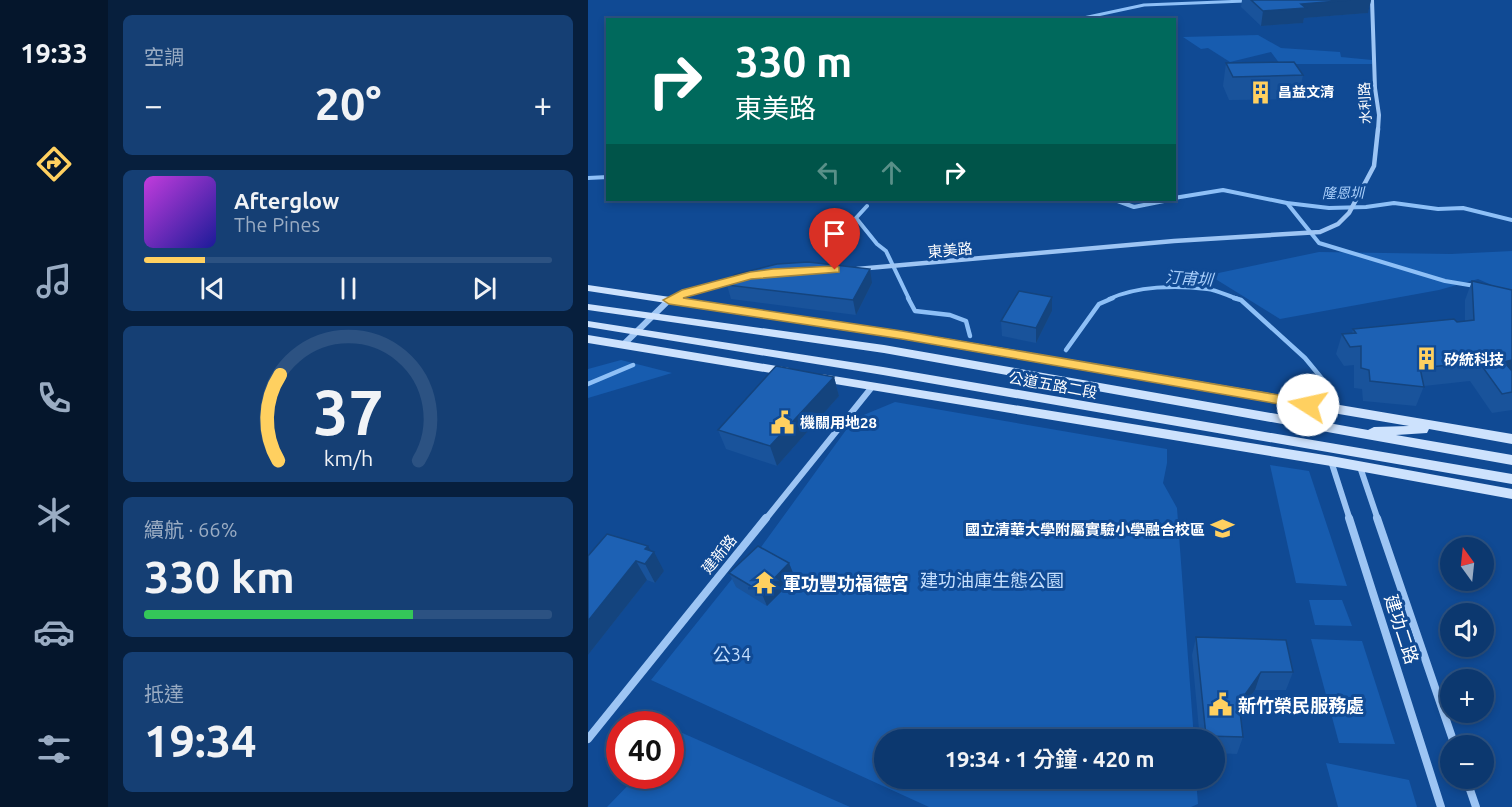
<!DOCTYPE html>
<html lang="zh-TW">
<meta charset="utf-8">
<style>
:root{--surface:#0c386f;--page:#153f74;--text:#f1f3f6;--muted:#9aacc3;--line:#2c5282;--accent:#ffd060}
body{margin:0;font-family:Ubuntu,"Noto Sans TC",sans-serif;background:var(--page);color:var(--text);height:100vh;display:flex;flex-direction:column;font-size:22px;white-space:nowrap}
*{box-sizing:border-box;margin:0}
p{font-size:20px;color:var(--muted)}
.icon{flex:none;width:33px;height:33px;fill:none;stroke:currentColor;stroke-width:2;stroke-linecap:round;stroke-linejoin:round}
.map{position:relative;flex:1;overflow:hidden}
.panel{display:flex;flex-direction:column;gap:15px;padding:15px;background:#071f3d;width:480px}
.panel>*{flex:none}
.hud{position:absolute;left:18px;top:18px;width:570px;height:183px;border-radius:0px;box-shadow:0 3px 9px #0003,0 0 0 2px var(--line);background:#00695c;color:#fff;overflow:hidden}
.needle{width:39px;rotate:345deg}
.tools{position:absolute;left:852px;top:537px;display:grid;gap:12px}
.tools a{display:grid;place-items:center;width:54px;height:54px;border-radius:50%;background:var(--surface);box-shadow:0 3px 9px #0003,0 0 0 2px var(--line);font-size:30px}
.speed{position:absolute;left:18px;top:711px;display:flex;gap:12px;font-size:30px;font-weight:700;text-align:center}
.speed>*{display:grid;place-content:center;width:78px;height:78px;border-radius:50%;background:var(--surface);box-shadow:0 3px 9px #0003,0 0 0 2px var(--line);line-height:1}
.speed .limit{border:9px solid #d22;background:#fff;color:#111}
.pin{position:absolute;display:grid;place-items:center;width:51px;height:51px;color:#fff;margin:-62px -26px;border-radius:50% 50% 50% 0;rotate:-45deg;box-shadow:0 0 6px #0007}
.pin .icon{rotate:45deg}
.me{position:absolute;width:66px;margin:-33px;rotate:280deg;stroke-linejoin:round;filter:drop-shadow(0 0 4px #0008)}
.turn{display:flex;align-items:center;gap:21px;height:126px;padding:0 30px;font-size:27px}
.turn .icon{width:78px;height:78px;stroke-width:2.5}
.turn b{display:block;font-size:42px;line-height:51px}
.lanes{display:flex;align-items:center;height:57px;padding:0 30px;background:#0003;justify-content:center;gap:30px;direction:ltr}
.lanes .off{opacity:.35}
.big{font-size:45px;font-weight:600;line-height:1.1}
.panel .tile{flex:1;display:flex;flex-direction:column;justify-content:center;gap:9px;min-width:0;padding:0 21px;border-radius:9px;background:var(--page)}
.panel .dial{align-items:center;gap:0}
.dial svg{height:156px;overflow:visible;fill:none;stroke:var(--line);stroke-width:7;stroke-linecap:round;text-anchor:middle}
.dial text{fill:var(--text);stroke:none}
.song{display:flex;align-items:center;gap:18px}
.cover{width:72px;height:72px;border-radius:9px;background:linear-gradient(135deg,hsl(290 70% 55%),hsl(240 70% 35%))}
.played{height:6px;border-radius:3px;background:linear-gradient(90deg,var(--accent) 15%,var(--line) 15%)}
.keys{display:flex;justify-content:space-around;direction:ltr}
.heat{display:flex;justify-content:space-between;align-items:center;font-size:33px;direction:ltr}
.charge{height:9px;border-radius:4px;background:linear-gradient(90deg,#34c759 66%,var(--line) 0)}
.trip{position:absolute;left:286px;top:729px;width:351px;height:60px;border-radius:30px;background:var(--surface);box-shadow:0 3px 9px #0003,0 0 0 2px var(--line);font-weight:600;line-height:60px;text-align:center}
main{display:flex;flex:1;min-height:0}
.tab-bar{display:flex;flex-direction:column;width:108px;justify-content:space-around;align-items:center;background:#05162c;color:var(--muted)}
.tab-bar .icon{width:42px;height:42px}
.tab-bar .current{color:var(--accent)}
.tab-bar b{font-size:27px;color:var(--text)}
.map>svg:first-child{display:block}
</style>
<main>
<nav class="tab-bar">
<b>19:33</b>
<svg class="icon current" aria-label="directions" viewBox="0 0 24 24"><path d="M12 3l9 9-9 9-9-9zM9 14v-3h6M13 9l2 2-2 2"/></svg>
<svg class="icon" aria-label="music" viewBox="0 0 24 24"><path d="M9 18V5l10-2v13"/><circle cx="6" cy="18" r="3"/><circle cx="16" cy="16" r="3"/></svg>
<svg class="icon" aria-label="phone" viewBox="0 0 24 24"><path d="M5 4h4l2 5-3 2q2 4 5 5l2-3 5 2v4C11 20 4 13 5 4z"/></svg>
<svg class="icon" aria-label="climate" viewBox="0 0 24 24"><path d="M12 3v18M4 7l16 10M4 17L20 7"/></svg>
<svg class="icon" aria-label="car" viewBox="0 0 24 24"><path d="M5 17H2v-5l4-1 3-4h7l3 4 3 1v5h-3M9 17h6M6 11h13"/><circle cx="7" cy="17" r="2"/><circle cx="17" cy="17" r="2"/></svg>
<svg class="icon" aria-label="filters" viewBox="0 0 24 24"><path d="M4 7h16M4 17h16"/><circle cx="9" cy="7" r="2"/><circle cx="15" cy="17" r="2"/></svg>
</nav>
<section class="panel">
<div class="tile"><p>空調</p>
<div class="heat"><a>−</a><b class="big">20°</b><a>+</a></div>
</div>
<div class="tile">
<div class="song"><i class="cover"></i><div><b>Afterglow</b><p>The Pines</p></div></div>
<div class="played"></div>
<div class="keys"><svg class="icon" aria-label="previous" viewBox="0 0 24 24"><path d="M18 5L8 12l10 7zM5 5v14"/></svg><svg class="icon" aria-label="pause" viewBox="0 0 24 24"><path d="M8 5v14M16 5v14"/></svg><svg class="icon" aria-label="next" viewBox="0 0 24 24"><path d="M6 5l10 7-10 7zM19 5v14"/></svg></div>
</div>
<div class="tile dial"><svg viewBox="0 0 100 80">
<path d="M14 69A42 42 0 1 1 86 69"/>
<path d="M14 69A42 42 0 0 1 15 25" stroke="#ffd060"/>
<text x="50" y="56" font-size="32" font-weight="700">37</text>
<text x="50" y="72" font-size="11">km/h</text>
</svg></div>
<div class="tile"><p>續航 · 66%</p><b class="big">330 km</b><div class="charge"></div></div>
<div class="tile"><p>抵達</p><b class="big">19:34</b></div>
</section>
<div class="map">
<svg width="924" height="807" viewBox="0 0 924 807">
<rect width="100%" height="100%" fill="#104a94"/>
<g fill="#175caf">
<path d="M670,35L693,48L752,52L753,57L784,60V64H692L683,52L642,62L620,48L613,49L595,37Z"/>
<path d="M924,251V294L890,279L851,290L692,319L621,275L731,252L863,254Z"/>
<path d="M33,360L84,373L0,398V369Z"/>
<path d="M307,402L579,449V463L575,483L589,508L606,739L297,740V778L608,779L610,804L603,807H341L63,680L168,549L171,550L266,419Z"/>
<path d="M682,465L721,471L759,586L708,583Z"/>
<path d="M721,600H754L764,626L727,625Z"/>
<path d="M723,639L774,641L807,744L751,743Z"/>
<path d="M83,728L262,807H19L49,776H82Z"/>
<path d="M738,763L821,780L829,807H750Z"/>
</g>
<g fill="none" stroke-linecap="round" stroke-linejoin="round">
<path stroke="#8ec0f7" stroke-width="3" d="M486,20L556,5L657,1"/>
<g stroke="#8ec0f7" stroke-width="4">
<path d="M0,178L20,177"/>
<path d="M586,198L635,190L699,203L741,208L778,207L806,203L850,209L875,208L924,220"/>
<path d="M527,200L546,207L581,200"/>
<path d="M699,203L731,243L857,281L887,286"/>
<path d="M279,206L268,218L289,244L298,251L321,299"/>
<path d="M521,299C549,286 588,285 619,289C629,290 640,296 650,299"/>
</g>
<g stroke="#8ec0f7" stroke-width="4.5">
<path d="M320,298L327,311L362,315L378,321L382,336"/>
<path d="M646,298L653,300L717,358L745,392"/>
<path d="M478,350L511,304L525,298"/>
<path d="M0,384L45,365"/>
</g>
<path stroke="#9dc5f4" stroke-width="4" d="M784,0L787,88L791,115L790,130"/>
<g stroke="#9dc5f4" stroke-width="4.5">
<path d="M269,269L586,241L732,232L750,224L761,213L786,166L790,129"/>
<path d="M83,299L149,279"/>
</g>
<g stroke="#9dc5f4" stroke-width="6">
<path d="M36,344L81,300L87,298"/>
<path d="M743,461L762,520"/>
<path d="M772,467L790,520"/>
<path d="M177,520L284,387"/>
</g>
<g stroke="#9dc5f4" stroke-width="8">
<path d="M761,518L853,807"/>
<path d="M789,518L867,746"/>
<path d="M0,739L178,518"/>
<path d="M878,778L888,807"/>
</g>
<g fill="#cde2fd" fill-rule="evenodd">
<path d="M0,285L314,331L924,434V444L841,429L839,433L808,435L924,455V465L296,353L0,310V304L296,345L780,430L786,427L821,426L314,339L0,291Z"/>
<path d="M0,321L295,367L924,474V484L295,375L0,327Z"/>
<path d="M0,335L201,368L207,372L201,376L0,343Z"/>
<path d="M233,374L743,456L924,489V499L743,466L229,381L227,378Z"/>
</g>
</g>
<g fill="#19539b">
<path d="M654,0H783L780,13L716,18L715,23L673,26L653,7Z"/>
<path d="M638,63L715,75L710,99L641,100L635,86Z"/>
<path d="M884,281L924,290V410L904,413L882,381L836,386L828,406L775,401L774,389L766,388V365L756,366L748,354L754,334H764L765,329L877,321V300Z"/>
<path d="M284,283L268,315L143,299L139,285Z"/>
<path d="M464,311L448,343L414,336L413,321Z"/>
<path d="M246,377L251,396L189,466L138,449L130,430Z"/>
<path d="M63,551L76,571L67,583L59,580L0,655V556Z"/>
<path d="M201,563L207,578L179,606L148,587L141,573Z"/>
<path d="M608,637L705,672L698,690H667L652,711L655,737L649,754L627,753V740H612L604,655Z"/>
</g>
<g fill="#14447e">
<path d="M762,0H783L780,13L716,18L715,23L673,26L675,11L713,4Z"/>
<path d="M282,269L284,283L268,315L265,300Z"/>
<path d="M464,297V311L448,343V328Z"/>
<path d="M924,360V377L916,362Z"/>
<path d="M246,377L251,396L189,466L182,446Z"/>
<path d="M60,546L65,554L66,552L76,571L67,583L57,564V549Z"/>
<path d="M48,561L59,580L0,655V621Z"/>
<path d="M201,563L207,578L179,606L173,592Z"/>
<path d="M673,672L667,690L645,720L651,703Z"/>
</g>
<g fill="#1d61b4" stroke="#14447e" stroke-width="1.5">
<path d="M663,0H762L713,4L718,8L675,11Z"/>
<path d="M706,62L715,75L645,77L638,63Z"/>
<path d="M220,262L282,269L265,300L139,285L146,275L189,264Z"/>
<path d="M884,281L924,290V360L916,362L924,371V392L914,394L891,362L832,368L836,387L782,381L781,370L773,368V346L762,347L754,334L768,333L765,329L866,319L869,322L886,320Z"/>
<path d="M431,291L464,297L448,328L413,321Z"/>
<path d="M188,366L246,377L182,446L130,430Z"/>
<path d="M19,534L60,546L57,549L66,552L57,564L48,561L0,621V556Z"/>
<path d="M170,546L201,563L173,592L141,573Z"/>
<path d="M608,637L698,640L705,672H673L651,703L655,737L618,736Z"/>
</g>
<path fill="#ffd060" stroke="#a6873e" stroke-width="1.5" d="M247,266L251,267V272L163,279L95,298L314,331L720,400L727,405L720,409L314,339L81,304L75,300L94,290L162,272L185,269Z"/>
<defs>
<symbol id="building-bare" viewBox="-9 -9 18 18"><path d="M-4-6H4V6H1V3H-1V6H-4ZM-2.5-4.3h1.7v1.8h-1.7ZM.8-4.3h1.7v1.8H.8ZM-2.5-1h1.7V.8h-1.7ZM.8-1h1.7V.8H.8Z" fill="#ffd060" stroke="#104a94" stroke-width="2.5" paint-order="stroke"/></symbol>
<symbol id="civic-bare" viewBox="-9 -9 18 18"><path d="M-.6-6.5H3V-4.5H.6V-3L4-1V1h2V6H-6V1h2V-1L-.6-3ZM-1.2 2.5V6h2.4V2.5Z" fill="#ffd060" stroke="#104a94" stroke-width="2.5" paint-order="stroke"/></symbol>
<symbol id="school-bare" viewBox="-9 -9 18 18"><path d="M0-5L7-2L0 1L-7-2ZM-4 1L0 2.5L4 1V4Q0 6-4 4Z" fill="#ffd060" stroke="#104a94" stroke-width="2.5" paint-order="stroke"/></symbol>
<symbol id="temple-bare" viewBox="-9 -9 18 18"><path d="M0-6L5-2H3V0L6.5 2.5H4V6H1.5V3h-3V6H-4V2.5H-6.5L-3 0V-2H-5Z" fill="#ffd060" stroke="#104a94" stroke-width="2.5" paint-order="stroke"/></symbol>
</defs>
<g fill-rule="evenodd">
<use href="#building-bare" x="656" y="76" width="33" height="33"/>
<use href="#building-bare" x="822" y="342" width="33" height="33"/>
<use href="#civic-bare" x="178" y="406" width="33" height="33"/>
<use href="#school-bare" x="618" y="512" width="33" height="33"/>
<use href="#temple-bare" x="160" y="566" width="33" height="33"/>
<use href="#civic-bare" x="616" y="688" width="33" height="33"/>
</g>
<g text-anchor="middle" dominant-baseline="central" stroke-width="6" stroke-linejoin="round" paint-order="stroke">
<g font-size="14" font-weight="bold" fill="#fff" stroke="#104a94" text-anchor="start">
<text x="690" y="92">昌益文清</text>
</g>
<g font-size="14" fill="#fff" stroke="#104a94">
<text transform="translate(777 103) rotate(-93)">水利路</text>
</g>
<g font-size="14" font-style="italic" fill="#a9cffb" stroke="#104a94">
<text transform="translate(755 193) rotate(-1)">隆恩圳</text>
</g>
<g font-size="15" fill="#fff" stroke="#104a94">
<text transform="translate(362 250) rotate(-5)">東美路</text>
<text transform="translate(465 385) rotate(10)">公道五路二段</text>
<text transform="translate(131 554) rotate(-51)">建新路</text>
</g>
<g font-size="15" font-weight="bold" fill="#fff" stroke="#104a94" text-anchor="start">
<text x="856" y="359">矽統科技</text>
<text x="212" y="422">機關用地28</text>
<text x="617" y="529" text-anchor="end">國立清華大學附屬實驗小學融合校區</text>
</g>
<g font-size="16" font-style="italic" fill="#a9cffb" stroke="#104a94">
<text transform="translate(601 278) rotate(4)">汀甫圳</text>
</g>
<g font-size="18" fill="#c5dffe" stroke="#104a94">
<text x="404" y="580">建功油庫生態公園</text>
<text x="144" y="654">公34</text>
</g>
<g font-size="18" font-weight="bold" fill="#fff" stroke="#104a94" text-anchor="start">
<text x="195" y="583">軍功豐功福德宮</text>
<text x="650" y="705">新竹榮民服務處</text>
</g>
<g font-size="18" fill="#fff" stroke="#104a94">
<text transform="translate(814 629) rotate(72)">建功二路</text>
</g>
</g>
</svg>
<div class="tools">
<a><svg class="needle" viewBox="-14 -14 28 28"><path d="M0-13l5 13h-10z" fill="#e53935"/><path d="M0 13l5-13h-10z" fill="#9aacc3"/></svg></a>
<a><svg class="icon" aria-label="sound" viewBox="0 0 24 24"><path d="M4 9h4l5-4v14l-5-4H4zM17 9q2 3 0 6"/></svg></a>
<a>+</a>
<a>−</a>
</div>
<div class="speed"><div class="limit">40</div></div>
<div class="pin" style="left:247px;top:270px;background:#d93025"><svg class="icon" aria-label="arrive" viewBox="0 0 24 24"><path d="M6 21V4h12l-3 4 3 4H6"/></svg></div>
<svg class="me" style="left:720px;top:405px" viewBox="-20 -20 40 40"><circle r="19" fill="#fff"/><path d="M0-13L10 11 0 6-10 11z" fill="#ffd060"/></svg>
<div class="trip">19:34 · 1 分鐘 · 420 m</div>
<div class="hud">
<div class="turn"><svg class="icon" aria-label="right" viewBox="0 0 24 24"><path d="M7 20v-9h11M14 6l5 5-5 5"/></svg><div><b>330 m</b>東美路</div></div>
<div class="lanes"><svg class="icon off" aria-label="left" viewBox="0 0 24 24"><path d="M17 20v-9H6M10 6l-5 5 5 5"/></svg><svg class="icon off" aria-label="ahead" viewBox="0 0 24 24"><path d="M12 20V5M6 11l6-6 6 6"/></svg><svg class="icon" aria-label="right" viewBox="0 0 24 24"><path d="M7 20v-9h11M14 6l5 5-5 5"/></svg></div>
</div>
</div>
</main>
